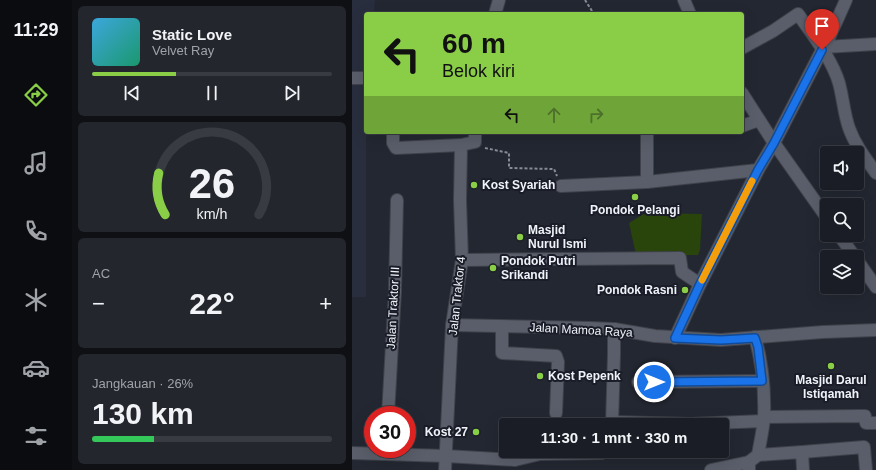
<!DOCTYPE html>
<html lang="id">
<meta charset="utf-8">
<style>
:root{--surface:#1a1d25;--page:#23262d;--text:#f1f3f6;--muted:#9fa2a7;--line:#383b42;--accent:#8ace47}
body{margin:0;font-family:Helvetica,sans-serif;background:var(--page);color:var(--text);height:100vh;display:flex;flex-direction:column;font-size:15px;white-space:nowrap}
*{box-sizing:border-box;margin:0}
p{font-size:13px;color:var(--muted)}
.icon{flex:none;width:22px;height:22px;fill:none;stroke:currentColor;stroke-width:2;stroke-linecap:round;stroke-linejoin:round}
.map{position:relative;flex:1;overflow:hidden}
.drawer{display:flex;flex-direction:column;gap:6px;padding:6px;background:#0e1014;width:280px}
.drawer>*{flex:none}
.hud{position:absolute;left:12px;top:12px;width:380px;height:122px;border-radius:4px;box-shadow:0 4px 16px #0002,0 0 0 1px var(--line);background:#8ace47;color:#111;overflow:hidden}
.buttons{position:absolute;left:468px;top:146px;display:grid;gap:8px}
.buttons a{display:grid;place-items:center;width:44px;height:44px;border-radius:4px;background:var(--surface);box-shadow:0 4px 16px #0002,0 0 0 1px var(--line);font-size:20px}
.speed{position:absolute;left:12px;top:406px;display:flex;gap:8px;font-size:20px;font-weight:700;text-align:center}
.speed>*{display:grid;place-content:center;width:52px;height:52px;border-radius:50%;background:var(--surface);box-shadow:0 4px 16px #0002,0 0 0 1px var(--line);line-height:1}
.speed .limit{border:6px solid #d22;background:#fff;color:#111}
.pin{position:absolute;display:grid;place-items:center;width:34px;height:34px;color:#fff;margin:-41px -17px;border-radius:50% 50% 50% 0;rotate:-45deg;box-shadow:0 0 4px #0007}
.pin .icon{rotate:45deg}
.me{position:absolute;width:44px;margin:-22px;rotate:90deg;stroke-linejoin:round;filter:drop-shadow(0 0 3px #0008)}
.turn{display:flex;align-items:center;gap:14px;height:84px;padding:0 12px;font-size:18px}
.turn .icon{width:52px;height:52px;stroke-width:2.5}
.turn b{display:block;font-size:28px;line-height:34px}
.lanes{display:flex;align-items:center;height:38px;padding:0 12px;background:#0003;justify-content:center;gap:20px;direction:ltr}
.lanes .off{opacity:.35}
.big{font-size:30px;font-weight:600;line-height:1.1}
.drawer .widget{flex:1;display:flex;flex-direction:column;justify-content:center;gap:6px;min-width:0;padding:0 14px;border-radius:6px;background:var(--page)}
.drawer .dial{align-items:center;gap:0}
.dial svg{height:104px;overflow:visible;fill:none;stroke:var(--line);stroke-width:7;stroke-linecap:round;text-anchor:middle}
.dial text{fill:var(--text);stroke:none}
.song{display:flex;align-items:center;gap:12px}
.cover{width:48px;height:48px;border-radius:6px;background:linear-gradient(135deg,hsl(200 70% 55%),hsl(160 70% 35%))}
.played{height:4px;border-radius:2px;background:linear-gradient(90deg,var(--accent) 35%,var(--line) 35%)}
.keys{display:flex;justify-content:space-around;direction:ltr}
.heat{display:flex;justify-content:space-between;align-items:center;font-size:22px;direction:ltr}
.charge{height:6px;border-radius:3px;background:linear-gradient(90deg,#34c759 26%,var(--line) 0)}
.trip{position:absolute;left:147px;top:418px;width:230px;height:40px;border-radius:4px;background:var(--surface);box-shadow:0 4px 16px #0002,0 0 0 1px var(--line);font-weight:600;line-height:40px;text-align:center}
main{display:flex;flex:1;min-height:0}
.tab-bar{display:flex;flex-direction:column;width:72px;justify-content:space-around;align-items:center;background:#0a0c0f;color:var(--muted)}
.tab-bar .icon{width:28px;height:28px}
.tab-bar .on{color:var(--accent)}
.tab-bar b{font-size:18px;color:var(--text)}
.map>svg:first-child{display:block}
</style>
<main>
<nav class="tab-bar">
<b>11:29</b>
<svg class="icon on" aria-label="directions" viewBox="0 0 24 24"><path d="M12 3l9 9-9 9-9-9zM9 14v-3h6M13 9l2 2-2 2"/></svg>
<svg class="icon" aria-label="music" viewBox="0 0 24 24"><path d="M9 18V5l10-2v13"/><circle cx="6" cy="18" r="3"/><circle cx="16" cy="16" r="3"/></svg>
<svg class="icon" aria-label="phone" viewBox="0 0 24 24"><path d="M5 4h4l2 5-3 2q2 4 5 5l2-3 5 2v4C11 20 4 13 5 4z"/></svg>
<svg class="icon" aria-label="climate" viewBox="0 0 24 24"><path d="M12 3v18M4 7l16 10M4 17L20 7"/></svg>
<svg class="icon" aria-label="car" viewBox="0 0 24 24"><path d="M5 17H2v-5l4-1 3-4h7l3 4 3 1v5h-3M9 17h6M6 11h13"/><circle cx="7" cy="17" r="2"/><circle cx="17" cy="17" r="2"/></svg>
<svg class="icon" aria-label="filters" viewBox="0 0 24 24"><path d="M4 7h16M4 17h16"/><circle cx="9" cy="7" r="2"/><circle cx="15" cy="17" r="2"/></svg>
</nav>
<section class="drawer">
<div class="widget">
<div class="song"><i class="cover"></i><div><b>Static Love</b><p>Velvet Ray</p></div></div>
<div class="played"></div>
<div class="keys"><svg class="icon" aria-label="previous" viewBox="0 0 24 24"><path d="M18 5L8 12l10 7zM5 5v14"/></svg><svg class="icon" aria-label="pause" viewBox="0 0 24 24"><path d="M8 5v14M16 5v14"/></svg><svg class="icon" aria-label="next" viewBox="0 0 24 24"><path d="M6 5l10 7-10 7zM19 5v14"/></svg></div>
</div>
<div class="widget dial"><svg viewBox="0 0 100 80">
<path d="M14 69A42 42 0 1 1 86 69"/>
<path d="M14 69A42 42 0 0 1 9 37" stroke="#8ace47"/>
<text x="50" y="56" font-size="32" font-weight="700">26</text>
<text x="50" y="72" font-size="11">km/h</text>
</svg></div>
<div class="widget"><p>AC</p>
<div class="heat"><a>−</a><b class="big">22°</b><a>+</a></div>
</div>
<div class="widget"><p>Jangkauan · 26%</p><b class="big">130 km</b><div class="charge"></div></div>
</section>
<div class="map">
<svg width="524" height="470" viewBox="0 0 524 470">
<rect width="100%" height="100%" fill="#232731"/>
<path fill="#292e3e" d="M0,0H23L22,14H14V297H0Z"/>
<path fill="#29450b" d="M297,213L350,214L348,250L346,255H284L277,223L290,215Z"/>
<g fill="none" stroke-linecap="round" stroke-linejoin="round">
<defs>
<g id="minor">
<path d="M332,0L338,14"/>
<path d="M143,14L147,0"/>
<path d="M473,47L494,0"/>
<path d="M390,48L421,31L446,14C460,34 480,59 487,83C491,98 492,114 497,128C503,145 514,159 524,173"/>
<path d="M0,78H14"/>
<path d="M390,93L422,143L475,218"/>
<path d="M390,126L407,120"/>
<path d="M41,132V143L44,148L109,145"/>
<path d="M295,182V132"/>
<path d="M209,186L295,182L406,170"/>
<path d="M487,235L503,257"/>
<path d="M110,260L328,258L330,272L348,284"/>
<path d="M505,260L524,287"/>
<path d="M100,325L238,328L262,329L303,336L369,340L471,332L524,330"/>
<path d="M150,327V353L204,356L206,362L204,413"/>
<path d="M323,338L348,284L406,170L422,143L470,50L473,47L524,44"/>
<path d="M286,382L410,381"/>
<path d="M36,415L43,291L45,200"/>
<path d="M412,417L508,416H513L514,423H524"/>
<path d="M260,422L339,424L411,421"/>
<path d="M260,425L262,354V329"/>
<path d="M450,452L512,447L514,470"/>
<path d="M0,453L94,456L163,460L188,454L249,453L255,451"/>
<path d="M406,455L450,452L451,470"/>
<path d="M93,470L100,325L110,260L108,200L109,145L123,142V132"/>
<path d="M359,470L397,462"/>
<path d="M397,470V462L406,455C408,443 411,430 412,418C413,392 410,362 403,337"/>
</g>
</defs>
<use href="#minor" stroke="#3f424a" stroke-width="14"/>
<g stroke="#888b94" stroke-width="2" stroke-dasharray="3 2" stroke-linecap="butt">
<path d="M233,0L242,14"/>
<path d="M133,148L157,153V168L202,169L205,176"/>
</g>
<use href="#minor" stroke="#5a5e6a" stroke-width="12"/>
</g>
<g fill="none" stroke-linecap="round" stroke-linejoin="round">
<defs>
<path id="route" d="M302,382L410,381L406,347L403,338L369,340L323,338L348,284L406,170L422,143L470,50"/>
</defs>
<use href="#route" stroke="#114b97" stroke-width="10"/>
<use href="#route" stroke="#1a73e8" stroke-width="7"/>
<path stroke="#f59e0b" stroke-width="7" d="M350,280L400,181"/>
</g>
<g fill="#8ace47" stroke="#1a1d27" stroke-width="1.5">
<circle cx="122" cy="185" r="4"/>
<circle cx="283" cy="197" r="4"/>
<circle cx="168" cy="237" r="4"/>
<circle cx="141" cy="268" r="4"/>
<circle cx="333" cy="290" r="4"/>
<circle cx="479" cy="366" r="4"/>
<circle cx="188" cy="376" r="4"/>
<circle cx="124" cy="432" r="4"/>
</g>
<g text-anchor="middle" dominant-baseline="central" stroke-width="4" stroke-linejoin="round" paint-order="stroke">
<g font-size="12" font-weight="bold" fill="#eff2f9" stroke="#1a1d27" text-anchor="start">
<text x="130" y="185">Kost Syariah</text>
<text x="283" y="210" text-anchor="middle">Pondok Pelangi</text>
<text x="176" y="230">Masjid<tspan x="176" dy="14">Nurul Ismi</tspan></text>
<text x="149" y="261">Pondok Putri<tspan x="149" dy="14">Srikandi</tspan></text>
<text x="325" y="290" text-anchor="end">Pondok Rasni</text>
<text x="196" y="376">Kost Pepenk</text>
<text x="479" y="380" text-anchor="middle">Masjid Darul<tspan x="479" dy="14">Istiqamah</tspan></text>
<text x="116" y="432" text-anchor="end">Kost 27</text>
</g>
<g font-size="12" fill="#eff2f9" stroke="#1a1d27">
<text transform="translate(105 296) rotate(-84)">Jalan Traktor 4</text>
<text transform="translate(41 308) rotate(-87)">Jalan Traktor III</text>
<text transform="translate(229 330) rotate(3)">Jalan Mamoa Raya</text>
</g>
</g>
</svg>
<div class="buttons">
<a><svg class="icon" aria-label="sound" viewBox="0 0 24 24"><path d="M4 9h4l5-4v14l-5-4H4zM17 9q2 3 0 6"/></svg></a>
<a><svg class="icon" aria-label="search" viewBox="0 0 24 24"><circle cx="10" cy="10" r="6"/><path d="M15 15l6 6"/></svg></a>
<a><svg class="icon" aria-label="layers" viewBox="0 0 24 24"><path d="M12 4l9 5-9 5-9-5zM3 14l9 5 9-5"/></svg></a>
</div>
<div class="speed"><div class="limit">30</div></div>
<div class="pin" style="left:470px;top:50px;background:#d93025"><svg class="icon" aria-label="arrive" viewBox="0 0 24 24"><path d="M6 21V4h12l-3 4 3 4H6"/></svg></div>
<svg class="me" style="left:302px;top:382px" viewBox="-20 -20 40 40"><circle r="17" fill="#1a73e8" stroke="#fff" stroke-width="3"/><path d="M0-11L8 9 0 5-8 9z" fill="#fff"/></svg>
<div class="trip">11:30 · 1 mnt · 330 m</div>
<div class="hud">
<div class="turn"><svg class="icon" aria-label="left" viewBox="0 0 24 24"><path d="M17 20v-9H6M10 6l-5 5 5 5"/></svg><div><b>60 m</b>Belok kiri</div></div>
<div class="lanes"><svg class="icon" aria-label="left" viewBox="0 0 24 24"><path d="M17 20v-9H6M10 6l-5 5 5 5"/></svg><svg class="icon off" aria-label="ahead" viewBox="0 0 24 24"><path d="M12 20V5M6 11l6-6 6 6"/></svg><svg class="icon off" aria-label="right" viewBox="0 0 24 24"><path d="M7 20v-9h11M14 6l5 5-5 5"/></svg></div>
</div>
</div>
</main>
